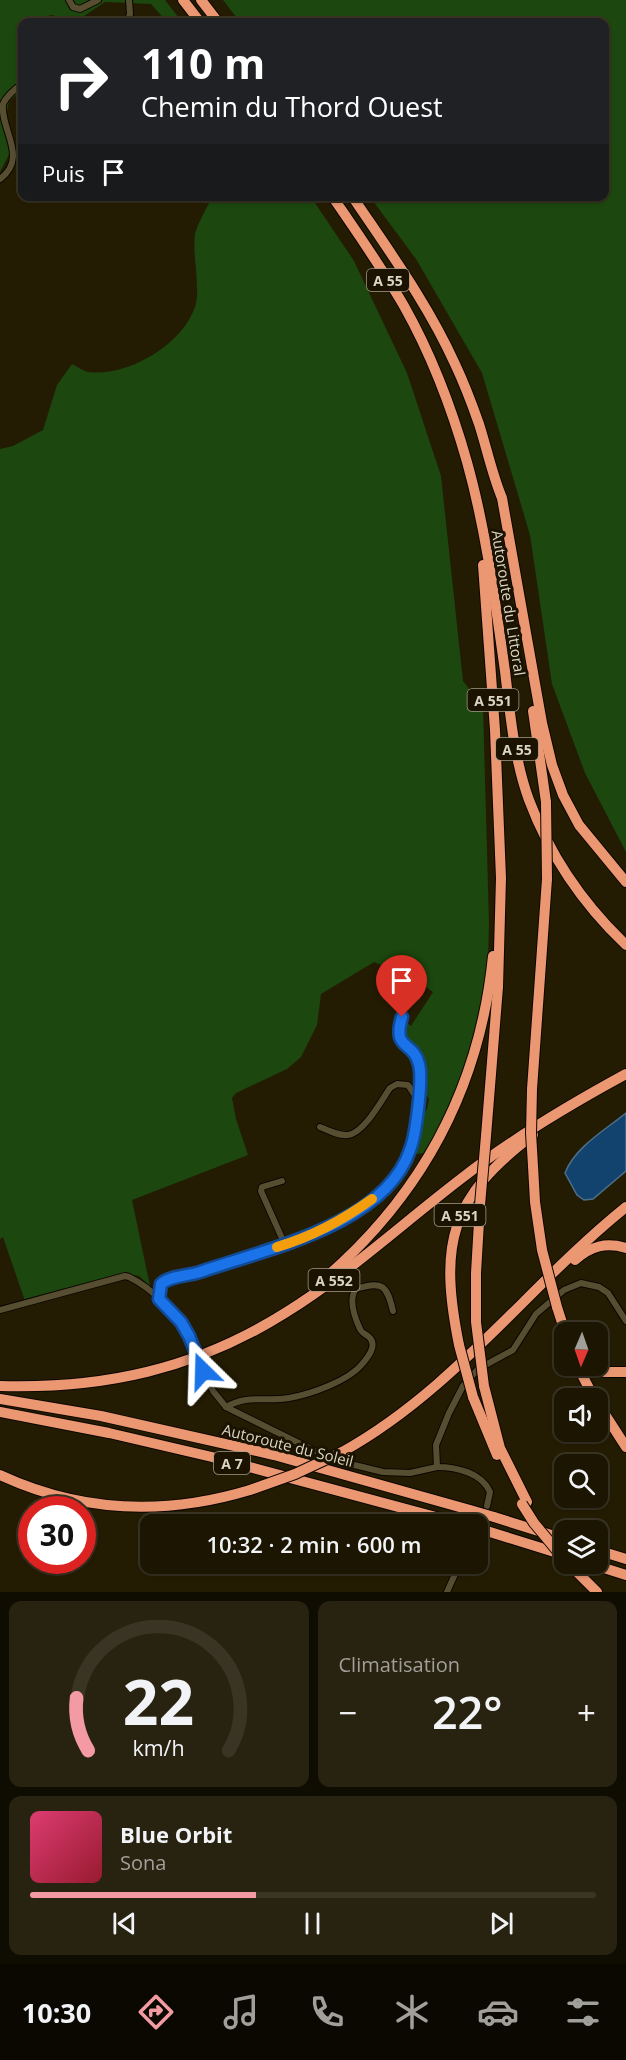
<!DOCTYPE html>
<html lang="fr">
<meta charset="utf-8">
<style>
:root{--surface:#1b1502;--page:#282211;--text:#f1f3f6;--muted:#a09f99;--line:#393424;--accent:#f49aa2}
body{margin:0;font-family:"Open Sans",sans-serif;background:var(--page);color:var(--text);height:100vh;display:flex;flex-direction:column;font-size:22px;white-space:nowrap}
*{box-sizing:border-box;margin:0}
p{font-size:20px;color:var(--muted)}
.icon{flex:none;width:33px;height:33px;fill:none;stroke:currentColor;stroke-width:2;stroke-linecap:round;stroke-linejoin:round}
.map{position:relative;height:1592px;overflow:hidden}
.sheet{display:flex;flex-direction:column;gap:9px;padding:9px;background:#0f0c01;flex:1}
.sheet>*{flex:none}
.banner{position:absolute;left:18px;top:18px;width:591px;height:183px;border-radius:12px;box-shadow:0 2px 4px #0004,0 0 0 2px var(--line);background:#202124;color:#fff;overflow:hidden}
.needle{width:39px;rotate:182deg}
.fabs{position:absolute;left:554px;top:1322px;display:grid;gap:12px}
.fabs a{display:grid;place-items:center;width:54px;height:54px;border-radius:12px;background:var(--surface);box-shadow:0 2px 4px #0004,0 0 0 2px var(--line);font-size:30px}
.speed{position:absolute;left:18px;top:1496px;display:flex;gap:12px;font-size:30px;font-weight:700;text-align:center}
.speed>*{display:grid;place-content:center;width:78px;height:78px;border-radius:50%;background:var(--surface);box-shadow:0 2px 4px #0004,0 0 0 2px var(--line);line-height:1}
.speed .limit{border:9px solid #d22;background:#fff;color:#111}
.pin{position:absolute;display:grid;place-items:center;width:51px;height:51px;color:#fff;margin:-62px -26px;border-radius:50% 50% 50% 0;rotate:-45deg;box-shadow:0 0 6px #0007}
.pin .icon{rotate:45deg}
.me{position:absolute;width:66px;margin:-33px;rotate:338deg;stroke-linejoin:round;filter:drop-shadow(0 0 4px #0008)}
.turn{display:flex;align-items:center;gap:21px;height:126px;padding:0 24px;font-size:27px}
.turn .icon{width:78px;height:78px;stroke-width:2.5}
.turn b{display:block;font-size:42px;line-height:51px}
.then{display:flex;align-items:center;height:57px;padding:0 24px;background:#0003;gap:12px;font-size:22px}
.big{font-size:45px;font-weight:600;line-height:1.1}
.sheet .widget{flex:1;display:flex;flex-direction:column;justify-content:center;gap:9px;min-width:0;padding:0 21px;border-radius:12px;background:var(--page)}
.sheet .dial{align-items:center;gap:0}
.dial svg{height:156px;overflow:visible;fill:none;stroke:var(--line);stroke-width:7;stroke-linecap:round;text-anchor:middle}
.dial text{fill:var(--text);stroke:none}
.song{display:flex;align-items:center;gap:18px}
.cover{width:72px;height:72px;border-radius:9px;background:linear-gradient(135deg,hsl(340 70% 55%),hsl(350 70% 35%))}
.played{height:6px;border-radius:3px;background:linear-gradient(90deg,var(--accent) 40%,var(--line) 40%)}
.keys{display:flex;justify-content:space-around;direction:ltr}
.heat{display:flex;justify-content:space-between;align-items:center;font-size:33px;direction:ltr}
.sheet .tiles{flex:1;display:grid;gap:9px;grid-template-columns:1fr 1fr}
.widget:last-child{grid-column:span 2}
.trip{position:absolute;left:140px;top:1514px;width:348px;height:60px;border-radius:12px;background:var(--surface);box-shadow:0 2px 4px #0004,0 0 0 2px var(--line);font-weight:600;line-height:60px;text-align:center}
.dock{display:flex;height:96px;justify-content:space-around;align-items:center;background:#0b0801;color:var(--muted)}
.dock .icon{width:42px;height:42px}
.dock .active{color:var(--accent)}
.dock b{font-size:27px;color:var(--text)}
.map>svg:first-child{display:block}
</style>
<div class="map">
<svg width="626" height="1592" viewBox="0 0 626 1592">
<rect width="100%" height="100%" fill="#241c02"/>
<g fill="#1c470e">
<path d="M0,0H165L182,22H167L151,4L105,2L84,16L67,21L52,15L36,19L35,22H22V90L9,101L6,117L14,145L0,172Z"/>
<path d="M223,0H626V852L585,773L552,684L530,535L482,373L416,259L370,197L604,196V22H240Z"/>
<path d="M212,197H311L354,261L407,373L441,476L463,681L483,707L489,923L488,969L471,1047L450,1107L428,1153L413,1154L420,1120L427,1109L429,1099L421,1086V1068L403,1042L401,1028L405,1021L411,1026L433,992L416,980L374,962L321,994L317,1025L301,1057L287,1069L236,1093L232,1098L236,1119L248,1155L132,1200L150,1286L139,1276L122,1273L25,1301L3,1237L0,1239V449L13,446L43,430L57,385L72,364C77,366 83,371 88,372C128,377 182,345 195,307C201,290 192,254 195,234C198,222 207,208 212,197Z"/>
</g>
<path fill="#12436e" stroke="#4e6f88" stroke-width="1.5" d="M626,1113V1171L593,1199L584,1200L577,1195L565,1173C575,1147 605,1130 626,1113Z"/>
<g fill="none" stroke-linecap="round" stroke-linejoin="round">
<defs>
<g id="street">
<path d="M69,0L73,7L80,9L98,0"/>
<path d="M127,22L130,14L129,0"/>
<path d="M0,179C29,157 0,130 3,104C7,95 15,89 22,84"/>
<path d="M320,1127C329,1131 339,1136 348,1135C364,1133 381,1101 390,1088L397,1084L408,1085L418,1100"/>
<path d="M282,1181L262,1187L261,1191L285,1245"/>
<path d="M159,1299L163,1282C190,1274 216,1266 242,1258C312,1237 411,1206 417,1119C418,1102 423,1081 419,1064C413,1041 392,1051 402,1017"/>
<path d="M0,1310L125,1276L129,1277C154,1289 175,1313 189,1336"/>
<path d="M203,1371L213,1391L226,1407L321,1454L342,1462L383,1472L410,1473L437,1467"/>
<path d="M226,1407C248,1394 265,1402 289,1398C311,1394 349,1381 363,1363C368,1357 377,1346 370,1338C367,1334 362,1334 360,1329C355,1318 348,1299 356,1289C383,1280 387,1286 393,1311"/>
<path d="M487,1506L490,1492C482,1473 457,1467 437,1467L436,1445L449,1413L463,1386L478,1369L513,1350L536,1314L564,1290L581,1283L599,1287L608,1293L626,1321"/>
<path d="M447,1592L460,1563"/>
</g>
<g id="highway">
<path d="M183,0L200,22"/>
<path d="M201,0L218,22"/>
<path d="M332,196C357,232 382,268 404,306C431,354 452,409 467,462C486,530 495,600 505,671C510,713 514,759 529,800C550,856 583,904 626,945"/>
<path d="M352,196C389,251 428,304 455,364C464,383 472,404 479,424C487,449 492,474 502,498L542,723L552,765L563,795L579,825L626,882"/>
<path d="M483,565L495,730L501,878L498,987L486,1136"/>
<path d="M533,711L546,802"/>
<path d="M532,1089L547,879"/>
<path d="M533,1166L535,1202L542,1250"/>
<path d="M575,1260C591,1246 606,1242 626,1248"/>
<path d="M324,1279C423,1194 480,1086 493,956"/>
<path d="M557,1307L565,1332"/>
<path d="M476,1322V1273L480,1205"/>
<path d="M459,1345C439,1245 449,1198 533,1135"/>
<path d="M577,1365L594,1398"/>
<path d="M591,1365L605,1372H626"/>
<path d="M0,1386C104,1389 196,1369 285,1313C348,1274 403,1223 462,1178C513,1138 569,1105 626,1074"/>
<path d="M484,1386L500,1448L527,1502"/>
<path d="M473,1397L497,1455"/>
<path d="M0,1399L101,1416L274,1455L470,1510"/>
<path d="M597,1402L626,1447"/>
<path d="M0,1412L109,1433L212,1457L462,1524"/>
<path d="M342,1452C454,1390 528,1286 626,1207"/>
<path d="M0,1475C82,1513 164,1516 250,1490"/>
<path d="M494,1517L564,1539"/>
<path d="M477,1528L564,1555"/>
<path d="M597,1550L626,1559"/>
<path d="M568,1563L597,1592"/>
<path d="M588,1563L626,1575"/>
</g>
</defs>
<use href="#street" stroke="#0d0600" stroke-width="8"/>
<use href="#highway" stroke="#0d0600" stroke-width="12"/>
<use href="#street" stroke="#574e32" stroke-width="6"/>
<use href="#highway" stroke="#eb9772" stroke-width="10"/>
<defs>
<path id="street-bridge" d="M189,1336L203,1371"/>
<g id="highway-bridge">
<path d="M546,802L547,879"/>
<path d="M532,1089L531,1133L533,1166"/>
<path d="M480,1205L486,1136"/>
<path d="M542,1250L557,1307"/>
<path d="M476,1322L484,1386"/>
<path d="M459,1345L473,1397"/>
<path d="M250,1490L295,1474L342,1452"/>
<path d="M522,1504L534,1523L564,1559"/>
<path d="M470,1510L494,1517"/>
</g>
</defs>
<use href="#street-bridge" stroke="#0d0600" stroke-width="8" stroke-linecap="butt"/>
<use href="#highway-bridge" stroke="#0d0600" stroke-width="12" stroke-linecap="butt"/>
<use href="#street-bridge" stroke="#574e32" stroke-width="6"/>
<use href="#highway-bridge" stroke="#eb9772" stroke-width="10"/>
</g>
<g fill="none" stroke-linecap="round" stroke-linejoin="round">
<defs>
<path id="route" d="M203,1371L189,1336L181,1322L159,1299L161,1284C169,1276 188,1276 200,1272C266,1249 385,1225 410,1150C416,1135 423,1079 419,1064C413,1040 392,1051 402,1017"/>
</defs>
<use href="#route" stroke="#114b97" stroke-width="15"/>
<use href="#route" stroke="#1a73e8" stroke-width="10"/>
<path stroke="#f59e0b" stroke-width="10" d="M277,1247C311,1237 343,1220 372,1199"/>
</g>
<g text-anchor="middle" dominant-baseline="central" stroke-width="6" stroke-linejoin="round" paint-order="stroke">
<g fill="#1b1300" stroke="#a19b8b" stroke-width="1.5">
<rect x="367" y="269" width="42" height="22" rx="4.5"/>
<rect x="467.5" y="689" width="51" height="22" rx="4.5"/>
<rect x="496" y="738" width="42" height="22" rx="4.5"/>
<rect x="434.5" y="1204" width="51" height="22" rx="4.5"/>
<rect x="308.5" y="1269" width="51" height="22" rx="4.5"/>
<rect x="214" y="1452" width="36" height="22" rx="4.5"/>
</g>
<g font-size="14" font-weight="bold" fill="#dad5c6">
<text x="388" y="280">A 55</text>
<text x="493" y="700">A 551</text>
<text x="517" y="749">A 55</text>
<text x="460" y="1215">A 551</text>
<text x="334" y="1280">A 552</text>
<text x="232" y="1463">A 7</text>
</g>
<g font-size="15" fill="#dad5c6" stroke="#1b1300">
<text transform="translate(509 603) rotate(81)">Autoroute du Littoral</text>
<text transform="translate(288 1445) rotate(14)">Autoroute du Soleil</text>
</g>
</g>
</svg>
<div class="fabs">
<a><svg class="needle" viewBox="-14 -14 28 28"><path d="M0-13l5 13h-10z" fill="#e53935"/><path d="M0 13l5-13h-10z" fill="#a09f99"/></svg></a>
<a><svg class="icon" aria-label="sound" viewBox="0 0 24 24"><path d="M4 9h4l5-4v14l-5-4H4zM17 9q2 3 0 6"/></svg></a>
<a><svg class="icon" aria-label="search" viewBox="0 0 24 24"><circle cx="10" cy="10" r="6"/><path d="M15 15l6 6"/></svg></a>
<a><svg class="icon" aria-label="layers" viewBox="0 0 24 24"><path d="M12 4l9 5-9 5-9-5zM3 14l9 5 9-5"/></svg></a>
</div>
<div class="speed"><div class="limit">30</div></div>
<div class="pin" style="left:402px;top:1017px;background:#d93025"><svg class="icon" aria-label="arrive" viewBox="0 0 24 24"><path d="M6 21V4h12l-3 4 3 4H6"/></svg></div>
<svg class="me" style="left:203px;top:1371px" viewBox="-20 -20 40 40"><path d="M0-17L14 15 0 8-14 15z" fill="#1a73e8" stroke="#fff" stroke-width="4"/></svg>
<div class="trip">10:32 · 2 min · 600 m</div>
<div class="banner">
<div class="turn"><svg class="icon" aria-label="right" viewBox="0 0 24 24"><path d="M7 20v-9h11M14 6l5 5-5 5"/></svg><div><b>110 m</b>Chemin du Thord Ouest</div></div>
<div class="then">Puis<svg class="icon" aria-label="arrive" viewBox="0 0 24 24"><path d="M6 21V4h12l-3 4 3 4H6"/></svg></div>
</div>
</div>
<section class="sheet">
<div class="tiles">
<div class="widget dial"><svg viewBox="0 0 100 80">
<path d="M14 69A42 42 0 1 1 86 69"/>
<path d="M14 69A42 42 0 0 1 8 42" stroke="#f49aa2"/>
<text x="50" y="56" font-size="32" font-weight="700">22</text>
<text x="50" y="72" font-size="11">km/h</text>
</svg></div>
<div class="widget"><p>Climatisation</p>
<div class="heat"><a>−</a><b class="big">22°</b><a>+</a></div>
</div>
<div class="widget">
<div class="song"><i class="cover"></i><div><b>Blue Orbit</b><p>Sona</p></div></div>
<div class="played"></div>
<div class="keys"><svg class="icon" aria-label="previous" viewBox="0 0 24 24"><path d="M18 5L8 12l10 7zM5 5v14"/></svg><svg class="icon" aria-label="pause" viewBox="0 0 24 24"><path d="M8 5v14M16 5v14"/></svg><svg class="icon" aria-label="next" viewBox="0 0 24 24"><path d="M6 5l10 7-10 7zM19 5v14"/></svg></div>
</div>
</div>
</section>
<nav class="dock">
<b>10:30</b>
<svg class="icon active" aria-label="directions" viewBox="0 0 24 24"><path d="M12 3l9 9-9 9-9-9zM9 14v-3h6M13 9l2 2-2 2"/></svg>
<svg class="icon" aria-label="music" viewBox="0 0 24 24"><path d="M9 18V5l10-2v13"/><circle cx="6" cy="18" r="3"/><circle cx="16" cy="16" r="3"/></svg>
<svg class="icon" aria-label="phone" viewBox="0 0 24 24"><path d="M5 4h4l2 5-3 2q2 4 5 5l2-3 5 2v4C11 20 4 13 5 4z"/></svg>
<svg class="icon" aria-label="climate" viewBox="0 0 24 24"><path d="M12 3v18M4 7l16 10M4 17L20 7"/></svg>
<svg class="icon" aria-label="car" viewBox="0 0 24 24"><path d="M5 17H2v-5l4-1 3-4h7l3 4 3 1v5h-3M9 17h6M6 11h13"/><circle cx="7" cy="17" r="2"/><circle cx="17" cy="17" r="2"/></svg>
<svg class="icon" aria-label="filters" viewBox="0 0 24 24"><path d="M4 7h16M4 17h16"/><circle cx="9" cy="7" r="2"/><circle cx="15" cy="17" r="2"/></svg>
</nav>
